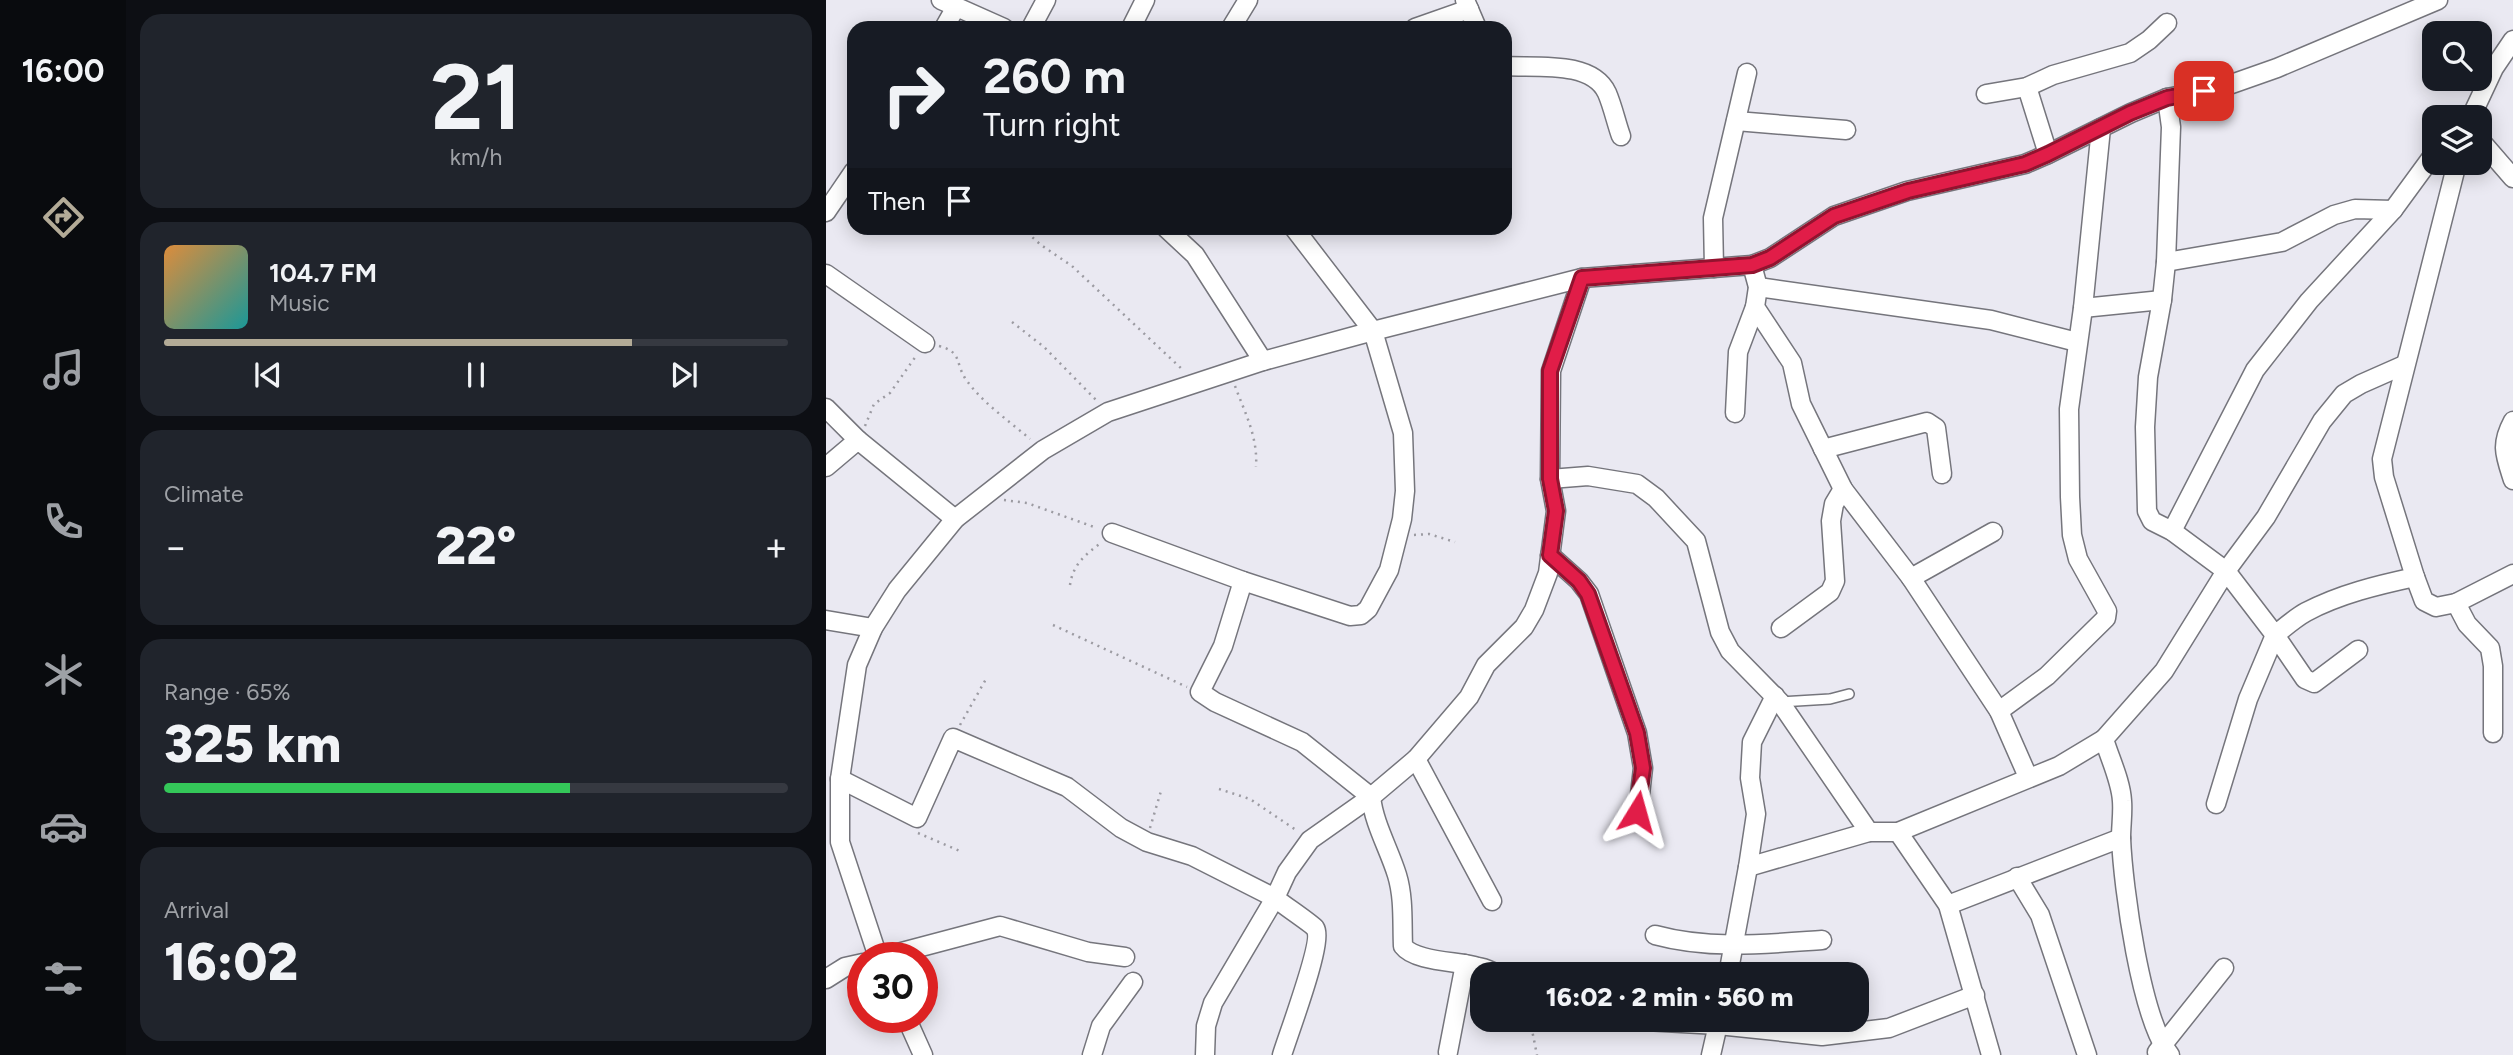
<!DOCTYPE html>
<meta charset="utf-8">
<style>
:root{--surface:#171b24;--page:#20242c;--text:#f1f3f6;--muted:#9ea1a6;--line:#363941;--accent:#b3ab97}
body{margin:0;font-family:Figtree,sans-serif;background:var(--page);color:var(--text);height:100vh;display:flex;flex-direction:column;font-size:26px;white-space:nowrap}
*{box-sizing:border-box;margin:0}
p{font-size:23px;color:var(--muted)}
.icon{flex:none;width:38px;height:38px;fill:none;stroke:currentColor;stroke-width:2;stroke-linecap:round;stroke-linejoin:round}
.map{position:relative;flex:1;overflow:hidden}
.sheet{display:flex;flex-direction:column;gap:14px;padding:14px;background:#0d0f14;width:700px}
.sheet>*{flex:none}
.banner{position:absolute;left:21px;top:21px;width:665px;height:214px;border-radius:21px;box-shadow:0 4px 18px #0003;background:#171b24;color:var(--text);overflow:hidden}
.fabs{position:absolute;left:1596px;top:21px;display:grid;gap:14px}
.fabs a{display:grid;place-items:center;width:70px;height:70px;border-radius:14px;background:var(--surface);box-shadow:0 4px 18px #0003;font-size:35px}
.speed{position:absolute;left:21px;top:942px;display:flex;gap:14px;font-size:35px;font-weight:700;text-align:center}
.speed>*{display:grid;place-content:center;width:91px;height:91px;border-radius:50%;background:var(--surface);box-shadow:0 4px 18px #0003;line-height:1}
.speed .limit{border:10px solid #d22;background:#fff;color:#111}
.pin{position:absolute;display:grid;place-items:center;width:60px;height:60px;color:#fff;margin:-30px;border-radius:14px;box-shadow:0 4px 10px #0006}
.me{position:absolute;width:77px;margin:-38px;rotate:8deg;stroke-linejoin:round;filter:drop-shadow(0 0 5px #0008)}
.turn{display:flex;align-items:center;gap:24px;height:147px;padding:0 21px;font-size:32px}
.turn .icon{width:91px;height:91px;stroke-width:2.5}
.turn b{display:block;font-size:49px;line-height:60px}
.then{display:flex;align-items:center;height:66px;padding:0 21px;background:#0003;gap:14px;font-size:26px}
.big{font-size:52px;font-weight:800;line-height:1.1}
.sheet .card{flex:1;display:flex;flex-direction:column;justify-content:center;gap:10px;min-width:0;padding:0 24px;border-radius:21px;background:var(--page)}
.sheet .dial{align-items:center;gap:0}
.dial b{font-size:91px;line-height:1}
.song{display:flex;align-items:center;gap:21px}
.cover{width:84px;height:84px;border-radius:10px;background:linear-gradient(135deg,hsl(30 70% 55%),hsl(180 70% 35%))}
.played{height:7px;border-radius:4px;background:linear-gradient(90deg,var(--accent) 75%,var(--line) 75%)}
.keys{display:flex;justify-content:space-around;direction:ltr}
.heat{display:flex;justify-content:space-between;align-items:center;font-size:38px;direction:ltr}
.charge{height:10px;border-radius:5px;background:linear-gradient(90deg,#34c759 65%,var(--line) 0)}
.trip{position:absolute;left:644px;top:962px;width:399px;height:70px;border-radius:21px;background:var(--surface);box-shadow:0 4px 18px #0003;font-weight:800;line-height:70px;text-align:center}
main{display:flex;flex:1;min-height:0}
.tab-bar{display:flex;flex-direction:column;width:126px;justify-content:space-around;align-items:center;background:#090b0e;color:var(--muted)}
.tab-bar .icon{width:49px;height:49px}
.tab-bar .on{color:var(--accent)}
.tab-bar b{font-size:32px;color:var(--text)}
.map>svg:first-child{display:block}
</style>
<main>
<nav class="tab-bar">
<b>16:00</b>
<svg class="icon on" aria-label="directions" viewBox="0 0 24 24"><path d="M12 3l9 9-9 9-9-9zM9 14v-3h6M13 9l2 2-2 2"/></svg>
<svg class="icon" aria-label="music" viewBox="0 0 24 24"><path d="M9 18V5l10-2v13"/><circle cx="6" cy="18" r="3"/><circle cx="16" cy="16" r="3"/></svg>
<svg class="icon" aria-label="phone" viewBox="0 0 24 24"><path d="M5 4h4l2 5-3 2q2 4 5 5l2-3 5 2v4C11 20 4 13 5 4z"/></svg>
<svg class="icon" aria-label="climate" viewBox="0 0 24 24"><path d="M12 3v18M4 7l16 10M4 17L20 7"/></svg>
<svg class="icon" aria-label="car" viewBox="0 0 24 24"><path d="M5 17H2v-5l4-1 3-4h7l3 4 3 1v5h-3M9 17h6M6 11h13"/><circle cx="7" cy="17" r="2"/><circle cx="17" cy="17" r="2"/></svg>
<svg class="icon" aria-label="filters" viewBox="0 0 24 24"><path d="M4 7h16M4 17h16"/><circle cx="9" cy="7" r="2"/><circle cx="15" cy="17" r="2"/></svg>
</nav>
<section class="sheet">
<div class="card dial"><b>21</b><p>km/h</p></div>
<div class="card">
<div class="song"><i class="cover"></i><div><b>104.7 FM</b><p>Music</p></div></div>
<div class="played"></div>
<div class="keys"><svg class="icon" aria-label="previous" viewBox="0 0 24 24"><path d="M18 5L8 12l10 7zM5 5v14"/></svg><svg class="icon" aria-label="pause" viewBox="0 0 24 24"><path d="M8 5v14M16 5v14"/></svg><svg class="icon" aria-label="next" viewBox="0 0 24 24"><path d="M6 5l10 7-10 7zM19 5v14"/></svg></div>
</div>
<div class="card"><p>Climate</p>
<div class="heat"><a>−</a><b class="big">22°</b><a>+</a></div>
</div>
<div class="card"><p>Range · 65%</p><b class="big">325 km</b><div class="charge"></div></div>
<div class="card"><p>Arrival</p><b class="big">16:02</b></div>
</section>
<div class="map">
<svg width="1687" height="1055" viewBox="0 0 1687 1055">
<rect width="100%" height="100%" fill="#eae9f2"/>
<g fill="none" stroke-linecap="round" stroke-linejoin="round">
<defs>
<path id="lane" d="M954,702L1004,699L1023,694"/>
<g id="street">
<path d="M115,0L178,28"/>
<path d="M639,0L651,28"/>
<path d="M118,28L130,7"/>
<path d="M205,28L220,0"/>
<path d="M305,28L319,0"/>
<path d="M405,28L422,0"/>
<path d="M589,28L643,9"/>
<path d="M679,66C709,68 766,60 781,93C787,107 790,122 795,136"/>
<path d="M1201,87L1222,154"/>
<path d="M1160,94L1201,87L1227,75L1304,53L1323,40L1341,23"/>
<path d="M1341,98L1345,127L1340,262L1336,300L1322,377L1319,427L1321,511L1326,521L1346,531L1400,571L1440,517L1496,421L1518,394L1535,384L1578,365"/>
<path d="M1645,117L1668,68L1687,40"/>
<path d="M910,121L1020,130"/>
<path d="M1654,140L1687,178"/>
<path d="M0,212L28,171"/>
<path d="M340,228L369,255L437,361"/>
<path d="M468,228L547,331L756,278L926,265L944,258L1008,216L1081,191L1199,164L1222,154L1305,113L1341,98L1397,87L1451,68L1612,0"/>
<path d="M1340,262L1456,242L1508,215L1529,209L1567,210"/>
<path d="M926,265L932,287L929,307L966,363L975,404L1017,489L1085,578L1173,711L1202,777"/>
<path d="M888,268L887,218L921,73"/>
<path d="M0,274L99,343"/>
<path d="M932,287L1165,320L1251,342"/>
<path d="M1257,308L1336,300"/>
<path d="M0,408L32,440"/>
<path d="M909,413L912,352L929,307"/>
<path d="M1687,421C1674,445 1679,455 1687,480"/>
<path d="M997,449L1101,422L1110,428L1116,474"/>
<path d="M0,467L32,440L129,519"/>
<path d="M724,479L762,476L811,484L830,498L870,541L894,632L904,651L954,702L1043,832H1072L1233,766L1278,739"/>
<path d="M1346,531L1429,370L1483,301L1567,210L1608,154"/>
<path d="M724,555L753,581L763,594L811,733L817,768L812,812"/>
<path d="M1589,577L1598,601L1610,607L1630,603L1687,574"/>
<path d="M1085,578L1167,532"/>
<path d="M417,581L397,646L374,692L389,702L476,742L545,797C548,824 563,849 571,875C578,898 576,923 577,946C589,962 633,961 652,967C660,968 666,972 674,975"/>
<path d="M1630,603L1641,624L1664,648L1667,666V733"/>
<path d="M0,620L47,628"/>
<path d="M955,628L1004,592L1009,581L1005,521L1008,504L1017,489"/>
<path d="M1173,711L1221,676L1280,618L1281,611L1252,559L1246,535L1244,497L1243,409L1257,308L1275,128"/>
<path d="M590,759L666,901"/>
<path d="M14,779L91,818L127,738L241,787L295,828L321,842L366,856L449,898L461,872L484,840L545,797L590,759L643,697L660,665L698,627L708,610L722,573L730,511L724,479L725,371L756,278"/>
<path d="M1390,804L1422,699L1449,635L1479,679L1488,683L1532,650"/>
<path d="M1072,832L1122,905L1165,1055"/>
<path d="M922,867L1043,832"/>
<path d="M1191,877L1214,915L1261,1055"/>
<path d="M1122,905L1295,838"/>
<path d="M829,935C884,950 940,944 996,940"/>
<path d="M52,957L14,842V779L31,665L47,628L71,590L129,519L217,450L282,412L437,361L547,331L577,433L579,491L576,519L563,570L542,609L535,615L524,616L417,581L286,533"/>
<path d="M57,957L174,926L262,952L299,957"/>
<path d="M902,975L922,867L930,814L924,778L926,742L949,696"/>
<path d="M0,979L19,967L37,963"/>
<path d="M80,1017L97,1055"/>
<path d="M801,1020L892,1025L996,1036L1063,1028L1149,995"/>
<path d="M622,1052L639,964"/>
<path d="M1331,1052L1398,968"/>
<path d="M266,1055L275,1026L307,982"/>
<path d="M379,1055L380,1026L387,1003L449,898C456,904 486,924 489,928C498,941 462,1035 456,1055"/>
<path d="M885,1055L893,1020"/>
<path d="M1344,1055C1315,1020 1297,887 1295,838C1295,826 1297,813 1296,801C1295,781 1284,759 1278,739L1338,671L1400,571L1449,635C1459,627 1469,618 1480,612C1514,594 1552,585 1589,577L1558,477L1556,459L1631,163"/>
</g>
</defs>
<use href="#lane" stroke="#75757c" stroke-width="12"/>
<use href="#street" stroke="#75757c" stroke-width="21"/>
<g stroke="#9c9ba2" stroke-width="2.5" stroke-dasharray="2 5" stroke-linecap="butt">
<path d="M196,228L215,245L246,266L358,371"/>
<path d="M186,322L218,347L270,400"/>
<path d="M113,346C136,352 129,362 139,378C155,402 182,420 204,439"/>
<path d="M409,386C419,413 432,437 430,467"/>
<path d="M39,426L48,404L64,393L90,356"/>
<path d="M178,500L201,503L271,528"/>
<path d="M588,535L603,534L629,542"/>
<path d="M244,585C247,564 259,555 276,542"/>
<path d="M227,625L361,687"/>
<path d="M134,725L160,679"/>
<path d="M393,789L424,799L470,830"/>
<path d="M324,828L335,791"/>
<path d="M92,833L134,851"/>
<path d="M704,1020L711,1055"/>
</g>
<use href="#lane" stroke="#fff" stroke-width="9"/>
<use href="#street" stroke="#fff" stroke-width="18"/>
</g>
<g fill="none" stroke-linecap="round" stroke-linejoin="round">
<defs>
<path id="route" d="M811,812L817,768L811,733L762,594L753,581L724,555L730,511L724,479V371L756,278L926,265L944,258L1008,216L1082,191L1199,164L1222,154L1304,113L1341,98L1378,91"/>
</defs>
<use href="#route" stroke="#92132f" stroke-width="18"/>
<use href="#route" stroke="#e11d48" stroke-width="12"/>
</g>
</svg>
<div class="fabs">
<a><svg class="icon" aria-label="search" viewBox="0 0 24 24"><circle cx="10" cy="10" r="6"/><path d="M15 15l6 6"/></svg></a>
<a><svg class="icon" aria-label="layers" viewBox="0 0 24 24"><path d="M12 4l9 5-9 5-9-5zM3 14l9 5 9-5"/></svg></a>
</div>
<div class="speed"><div class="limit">30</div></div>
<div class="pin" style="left:1378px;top:91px;background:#d93025"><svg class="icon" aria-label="arrive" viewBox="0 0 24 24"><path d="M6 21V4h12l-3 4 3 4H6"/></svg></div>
<svg class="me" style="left:811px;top:812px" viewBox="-20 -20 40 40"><path d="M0-17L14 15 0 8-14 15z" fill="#e11d48" stroke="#fff" stroke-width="4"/></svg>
<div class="trip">16:02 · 2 min · 560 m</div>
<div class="banner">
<div class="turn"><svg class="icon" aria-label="right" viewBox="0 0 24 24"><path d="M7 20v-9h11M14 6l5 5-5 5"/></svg><div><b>260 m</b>Turn right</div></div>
<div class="then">Then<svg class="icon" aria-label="arrive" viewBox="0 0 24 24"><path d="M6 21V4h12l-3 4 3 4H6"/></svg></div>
</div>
</div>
</main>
